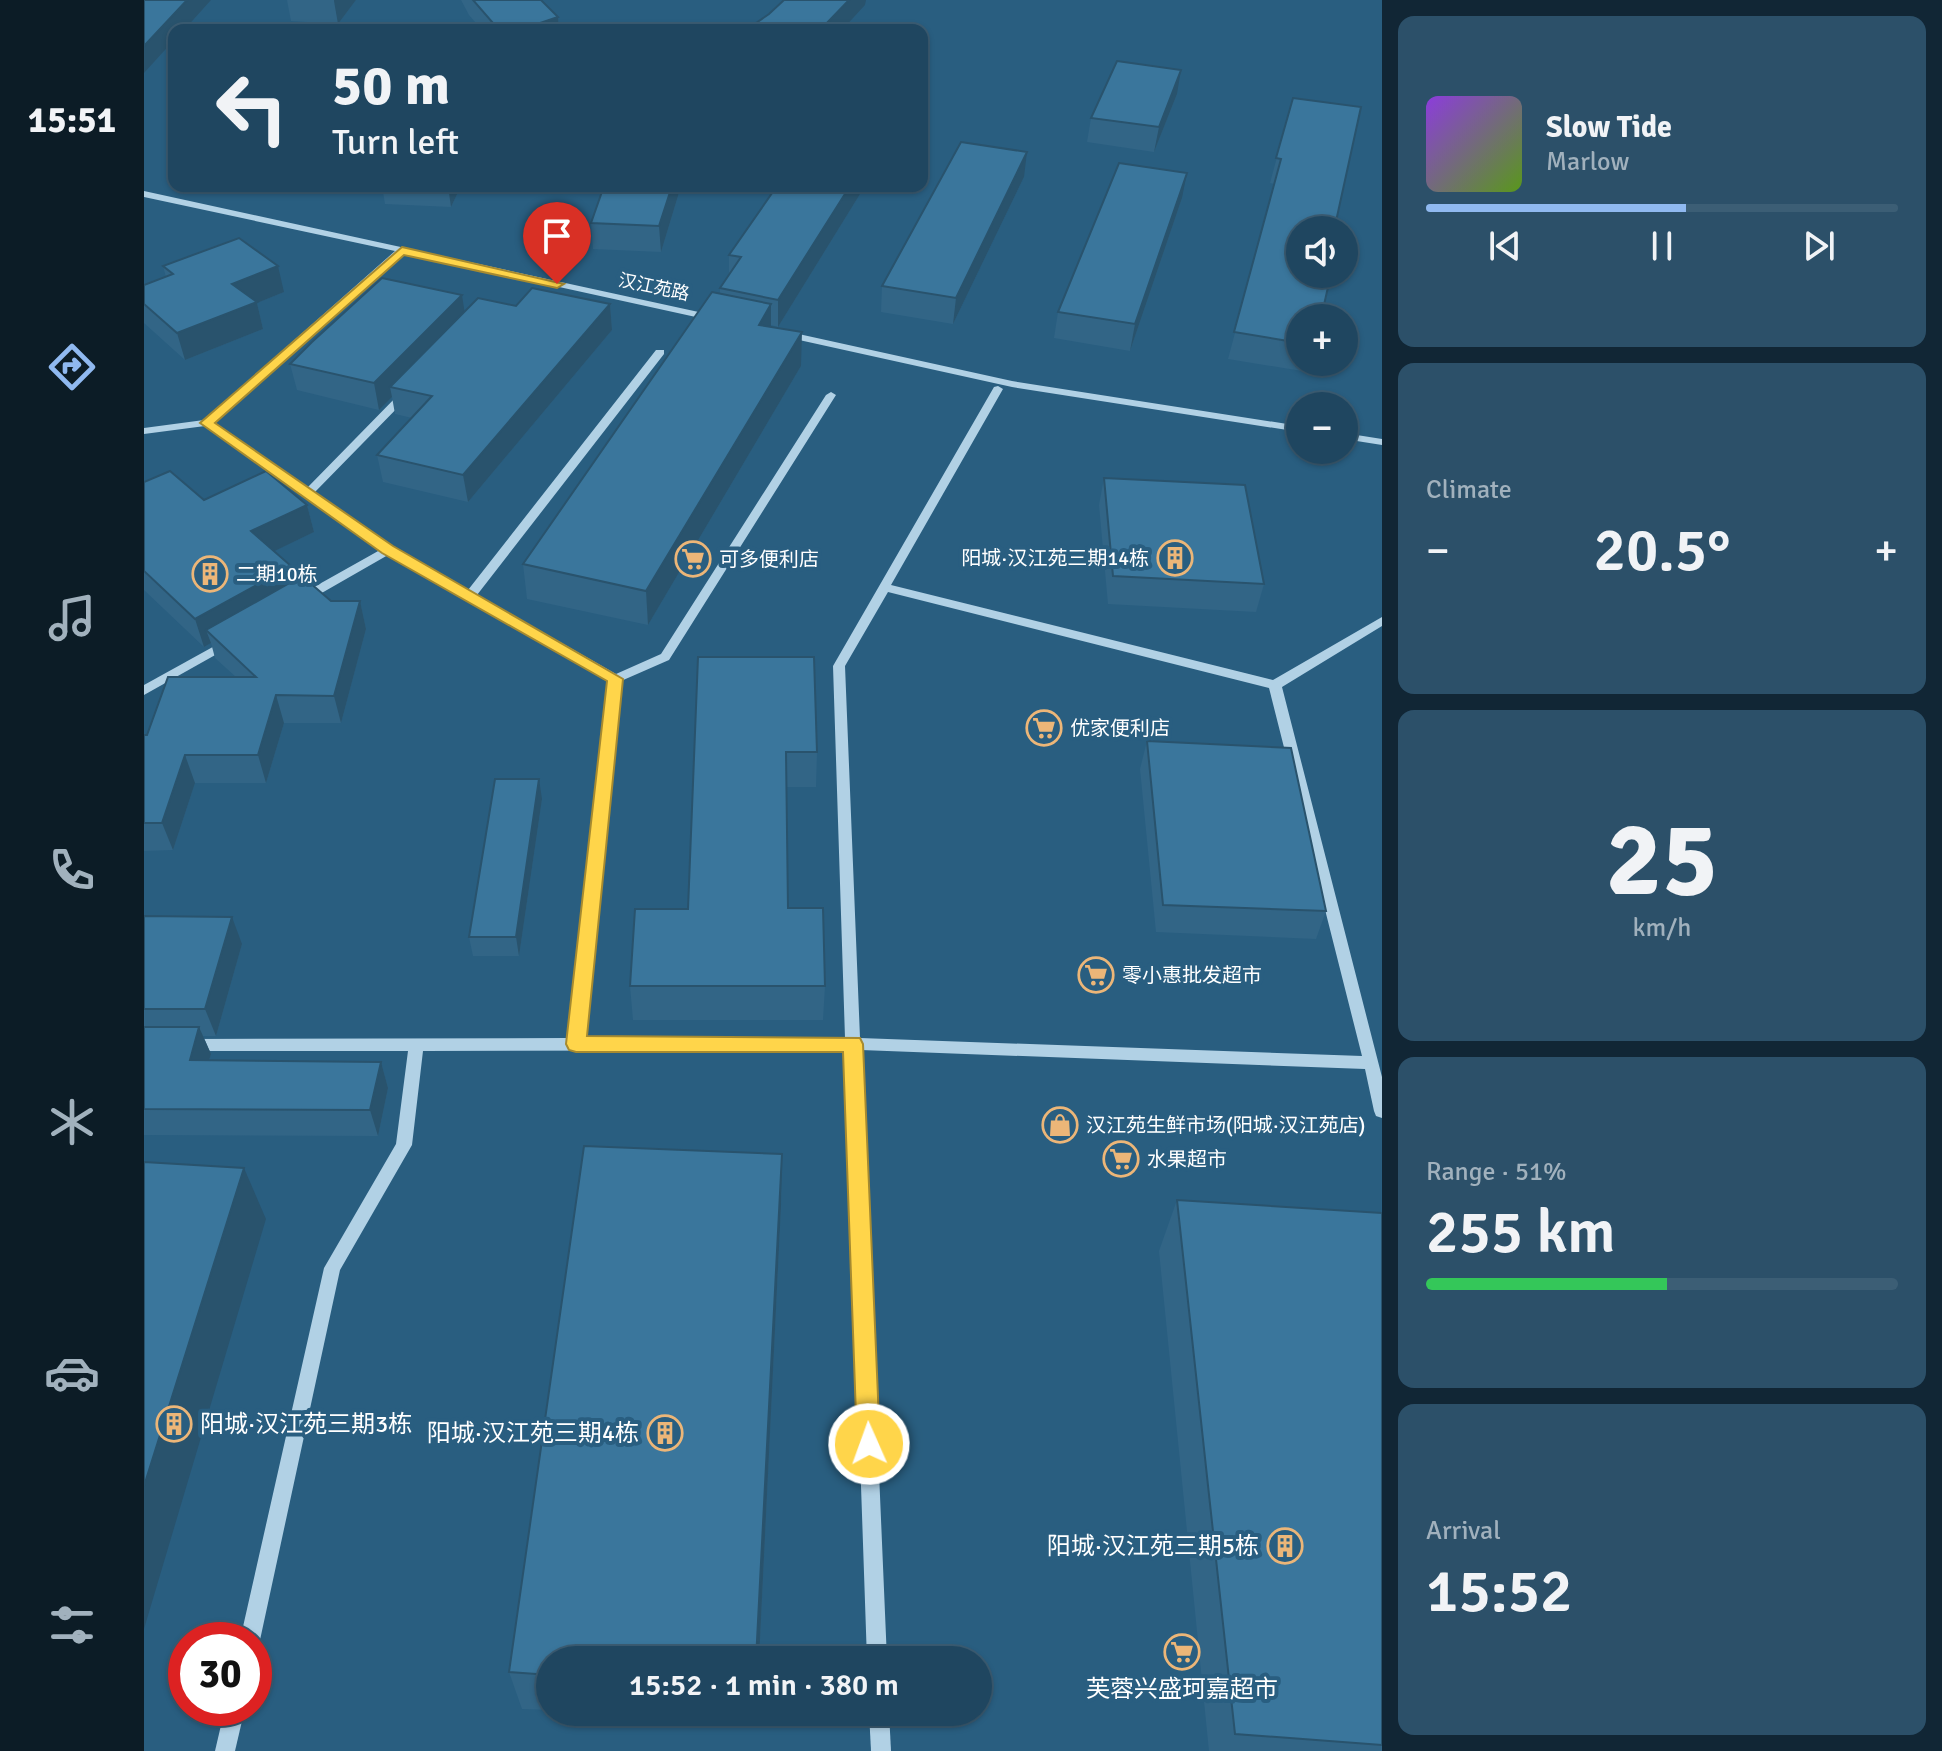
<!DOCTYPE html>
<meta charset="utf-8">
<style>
:root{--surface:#1f4660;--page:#2c5069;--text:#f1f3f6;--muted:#a1b1bd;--line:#3c5e75;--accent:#90b9f0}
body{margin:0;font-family:Signika,"Noto Sans SC",sans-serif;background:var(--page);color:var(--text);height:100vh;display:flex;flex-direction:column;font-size:30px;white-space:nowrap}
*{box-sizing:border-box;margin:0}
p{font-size:26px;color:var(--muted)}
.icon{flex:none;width:44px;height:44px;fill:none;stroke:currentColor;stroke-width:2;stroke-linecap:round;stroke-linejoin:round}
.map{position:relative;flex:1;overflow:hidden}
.side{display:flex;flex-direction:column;gap:16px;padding:16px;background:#112635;width:560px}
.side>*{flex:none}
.hud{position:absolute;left:24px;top:24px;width:760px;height:168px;border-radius:16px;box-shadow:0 2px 6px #0004,0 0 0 2px var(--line);background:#1f4660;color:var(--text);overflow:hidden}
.fabs{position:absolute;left:1142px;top:216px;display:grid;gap:16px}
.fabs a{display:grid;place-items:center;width:72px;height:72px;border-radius:50%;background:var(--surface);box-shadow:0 2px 6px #0004,0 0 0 2px var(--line);font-size:40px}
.speed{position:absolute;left:24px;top:1622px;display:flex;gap:16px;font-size:40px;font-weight:700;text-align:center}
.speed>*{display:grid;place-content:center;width:104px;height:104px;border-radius:50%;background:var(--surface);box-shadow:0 2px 6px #0004,0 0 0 2px var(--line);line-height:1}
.speed .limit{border:12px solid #d22;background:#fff;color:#111}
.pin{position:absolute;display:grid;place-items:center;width:68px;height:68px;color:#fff;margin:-82px -34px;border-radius:50% 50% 50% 0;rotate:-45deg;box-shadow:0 0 8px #0007}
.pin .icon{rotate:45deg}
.me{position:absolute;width:88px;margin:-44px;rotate:358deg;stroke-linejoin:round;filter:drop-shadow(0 0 6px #0008)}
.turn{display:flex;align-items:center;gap:28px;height:168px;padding:0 32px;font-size:36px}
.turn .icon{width:104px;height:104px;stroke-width:2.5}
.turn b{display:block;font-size:56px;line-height:68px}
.big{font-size:60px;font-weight:600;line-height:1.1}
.side .tile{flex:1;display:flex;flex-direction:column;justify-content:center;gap:12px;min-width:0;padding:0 28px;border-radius:16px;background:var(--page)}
.side .dial{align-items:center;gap:0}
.dial b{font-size:104px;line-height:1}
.song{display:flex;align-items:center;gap:24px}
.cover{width:96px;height:96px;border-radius:12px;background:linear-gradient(135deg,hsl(270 70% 55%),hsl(90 70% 35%))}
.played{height:8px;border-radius:4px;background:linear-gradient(90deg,var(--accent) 55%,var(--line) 55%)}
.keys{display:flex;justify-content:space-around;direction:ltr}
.heat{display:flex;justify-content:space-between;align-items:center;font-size:44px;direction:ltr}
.charge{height:12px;border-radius:6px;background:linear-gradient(90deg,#34c759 51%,var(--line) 0)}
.trip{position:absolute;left:392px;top:1646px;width:456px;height:80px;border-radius:40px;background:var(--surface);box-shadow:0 2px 6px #0004,0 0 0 2px var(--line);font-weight:600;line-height:80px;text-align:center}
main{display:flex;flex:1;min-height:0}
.tab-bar{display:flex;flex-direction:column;width:144px;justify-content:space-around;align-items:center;background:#0c1c26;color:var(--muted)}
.tab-bar .icon{width:56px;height:56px}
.tab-bar .current{color:var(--accent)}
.tab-bar b{font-size:36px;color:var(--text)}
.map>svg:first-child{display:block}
</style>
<main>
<nav class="tab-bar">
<b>15:51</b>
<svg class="icon current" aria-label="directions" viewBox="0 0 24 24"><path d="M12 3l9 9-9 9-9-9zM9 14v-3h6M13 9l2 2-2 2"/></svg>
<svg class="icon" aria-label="music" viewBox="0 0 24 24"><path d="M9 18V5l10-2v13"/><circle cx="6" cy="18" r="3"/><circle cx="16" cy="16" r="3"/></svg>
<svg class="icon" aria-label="phone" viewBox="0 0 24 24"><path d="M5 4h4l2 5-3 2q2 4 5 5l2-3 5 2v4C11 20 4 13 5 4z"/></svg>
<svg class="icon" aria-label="climate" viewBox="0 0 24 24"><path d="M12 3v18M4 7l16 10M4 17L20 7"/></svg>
<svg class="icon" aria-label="car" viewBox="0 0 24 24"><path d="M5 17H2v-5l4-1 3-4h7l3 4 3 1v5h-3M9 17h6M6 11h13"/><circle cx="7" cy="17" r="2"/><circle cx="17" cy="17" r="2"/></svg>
<svg class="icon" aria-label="filters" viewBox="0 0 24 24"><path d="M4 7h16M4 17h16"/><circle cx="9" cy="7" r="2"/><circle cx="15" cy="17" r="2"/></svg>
</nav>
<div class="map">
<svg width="1238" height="1751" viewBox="0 0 1238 1751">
<rect width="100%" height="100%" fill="#295e80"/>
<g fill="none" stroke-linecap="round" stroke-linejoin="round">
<g fill="#b1d1e5" fill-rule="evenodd">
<path d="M0,191L573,316L575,318L570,321L260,253L70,423L163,488L257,392H265V396L170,493L248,547L324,590L512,350H520V354L333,595L472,674L517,654L682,395L687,392L692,395L525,660L477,681L440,1038H701L689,666L850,387L854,386L859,389L747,585L1129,680L1238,617V626L1138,687L1238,1077V1118L1232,1116L1230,1111L1221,1069L717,1050L743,1660H723L702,1050L279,1051L268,1145L196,1270L116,1640L110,1648V1640H96L180,1268L252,1144L264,1051H46L41,1049L38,1045L41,1041L46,1039L425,1038L465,681L244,555L162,602H154V596L236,550L61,426L0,434V428L60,420L251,251L0,197ZM744,592L1125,688L1218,1056L716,1038L701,666Z"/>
<path d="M641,331L868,381L1156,426V432L868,387L637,336L636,334Z"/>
<path d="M1200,433L1238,439V445L1200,439Z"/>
<path d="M85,638L91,642L89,645L0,695V685Z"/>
<path d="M81,1708H101L91,1751H71Z"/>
<path d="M725,1712H745L747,1751H727Z"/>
</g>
</g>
<g fill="#326586">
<path d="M143,0H212L194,24L147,21Z"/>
<path d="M317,0H397L414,17L415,30H338L325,15Z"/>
<path d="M1033,94L1010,152L943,142L947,118Z"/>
<path d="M1149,98L1191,226L1156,318V362H1167L1164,372L1084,359L1131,184L1126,183Z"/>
<path d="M880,177L809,324L737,312L738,286Z"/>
<path d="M238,186H317L307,207L241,204Z"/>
<path d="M537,186L517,252L449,249L447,223Z"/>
<path d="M721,186L634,327L627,325V327L657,366L504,625L383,599L379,564L576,293V288L585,274V255Z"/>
<path d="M1038,198L986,351L910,338L914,312Z"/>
<path d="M19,266L140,292L113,303L119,329L41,360L0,323V285L22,277Z"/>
<path d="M466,304L468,330L324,502L239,482L233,455L268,418L251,414L248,397L235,410L153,390L146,364L321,311L372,306Z"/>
<path d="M960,478L1120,584L1112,612L964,604L955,505Z"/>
<path d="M0,482L60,500L163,505L170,532L130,551L150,580L187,601H216L222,629L197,723H140L122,783H51L29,850L0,851V735H3L92,677L71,658L67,643L60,647L0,590Z"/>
<path d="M554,657L673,752L672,787H642L644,908L681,986L679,1020H489L486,986L544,909Z"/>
<path d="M1003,741L1182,911L1172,939L1012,932L996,769Z"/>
<path d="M398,799L375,956H329L325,937Z"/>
<path d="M0,916L98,944L72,1036H59L67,1054L65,1060L237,1062L244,1088L234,1136L0,1135Z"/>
<path d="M638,1154L637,1206L615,1660H406V1710L378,1709L365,1672Z"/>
<path d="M1033,1200L1238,1213V1751H1065L1015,1251Z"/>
<path d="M435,1712H612V1721Z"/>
</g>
<g fill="#29536d">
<path d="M43,0H67L40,30H30V40L0,73V46Z"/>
<path d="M190,0H212L194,24L190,1Z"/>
<path d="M705,0H722L721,5L698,30H674Z"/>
<path d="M414,17L415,30H380L381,28Z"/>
<path d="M1037,70L1033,94L1010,152L1015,127Z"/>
<path d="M883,152L880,177L809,324L812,298Z"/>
<path d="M1043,173L1038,198L986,351L991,324Z"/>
<path d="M304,186H317L307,207Z"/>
<path d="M528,186H537L517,252L515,226Z"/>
<path d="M706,186H721L634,327V300Z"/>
<path d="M134,266L140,292L113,303L119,329L41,360L33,333L88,284Z"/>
<path d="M318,295L322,321L246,387L248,397L235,410L230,383Z"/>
<path d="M466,304L468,330L324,502L319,475Z"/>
<path d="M627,304V338L615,325Z"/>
<path d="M658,332L657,366L504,625L502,591Z"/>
<path d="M163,505L170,532L114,559L107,531Z"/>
<path d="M147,566L154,594L62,630L67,643L60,647L51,619Z"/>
<path d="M216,601L222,629L197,723L190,696Z"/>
<path d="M132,695L140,723L122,783L114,755Z"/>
<path d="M41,755L51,783L29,850L18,823Z"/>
<path d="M395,779L398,799L375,956L372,937Z"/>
<path d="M88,917L98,944L72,1036L61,1009Z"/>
<path d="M55,1027L67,1054L57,1086L46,1060Z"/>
<path d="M237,1062L244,1088L234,1136L226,1110Z"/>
<path d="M638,1154L637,1206L615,1660H612Z"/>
<path d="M100,1168L122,1219L0,1629V1486Z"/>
</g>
<g fill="#3a769c" stroke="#29536d" stroke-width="2">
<path d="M0,0H43L0,46Z"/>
<path d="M329,0H397L414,17L381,28L380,30H355Z"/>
<path d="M640,0H705L680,26L674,30H602L625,14Z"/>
<path d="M973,61L1037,70L1015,127L947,118Z"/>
<path d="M1149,98L1217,107L1191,226L1197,227L1196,230H1156V274H1187L1177,318H1156V343L1090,332L1137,159L1132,158Z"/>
<path d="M817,142L883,152L812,298L738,286Z"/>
<path d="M975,163L1043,173L991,324L914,312Z"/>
<path d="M460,186H528L515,226L447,223Z"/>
<path d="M633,186H706L634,300L576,288L597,257L585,255Z"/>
<path d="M95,238L134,266L88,284L113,302L33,333L0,304V285L29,274L19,266Z"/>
<path d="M238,278L318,295L230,383L146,364L168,342Z"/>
<path d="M388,288L466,304L319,475L233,455L288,396L246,387L334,298L372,306Z"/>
<path d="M568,292L627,304L615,325L658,332L502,591L379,564Z"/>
<path d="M26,471L60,500L122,471L163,505L107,531L147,566L51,619L0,571V482Z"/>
<path d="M960,478L1101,485L1120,584L969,576Z"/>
<path d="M158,576L187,601H216L190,696L132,695L114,755H41L18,823H0V735H3L24,677H112L62,630Z"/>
<path d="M554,657H670L673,752H642L644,908H679L681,986H486L491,909H544Z"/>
<path d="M1003,741L1147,748L1182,911L1019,905Z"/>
<path d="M351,779H395L372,937H325Z"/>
<path d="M0,916L88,917L61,1009H0Z"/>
<path d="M0,1027H55L46,1060L237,1062L226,1110L0,1109Z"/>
<path d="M440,1146L638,1154L612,1660H406V1675L365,1672Z"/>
<path d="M0,1162L100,1168L0,1486Z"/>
<path d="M1033,1200L1238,1213V1745L1091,1734Z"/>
</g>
<path fill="#ffd54a" stroke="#a68a30" stroke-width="2" d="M258,247L420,284L413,288L260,255L71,423L249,546L479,679L443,1036L716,1038L719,1044L736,1444L733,1453L725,1456L716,1453L713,1444L699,1052H432L425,1050L422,1044L463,681L238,553L56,423Z"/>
<defs>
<symbol id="building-ring" viewBox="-11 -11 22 22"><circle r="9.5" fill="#295e80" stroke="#ecb678" stroke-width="1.5"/><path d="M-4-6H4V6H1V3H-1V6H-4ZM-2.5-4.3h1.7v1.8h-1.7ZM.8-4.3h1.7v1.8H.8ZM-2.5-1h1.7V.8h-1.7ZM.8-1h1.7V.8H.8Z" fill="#ecb678"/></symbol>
<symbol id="supermarket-ring" viewBox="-11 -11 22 22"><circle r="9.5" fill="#295e80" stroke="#ecb678" stroke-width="1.5"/><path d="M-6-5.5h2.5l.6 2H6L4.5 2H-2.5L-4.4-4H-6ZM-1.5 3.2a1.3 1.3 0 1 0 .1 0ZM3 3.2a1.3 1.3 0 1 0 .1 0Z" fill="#ecb678"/></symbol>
<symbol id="shop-ring" viewBox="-11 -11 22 22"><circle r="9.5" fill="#295e80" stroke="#ecb678" stroke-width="1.5"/><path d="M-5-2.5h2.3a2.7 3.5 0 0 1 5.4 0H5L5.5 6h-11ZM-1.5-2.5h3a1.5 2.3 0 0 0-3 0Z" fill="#ecb678"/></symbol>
</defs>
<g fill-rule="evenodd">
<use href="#building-ring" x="1011" y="538" width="40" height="40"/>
<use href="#supermarket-ring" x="529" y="539" width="40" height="40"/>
<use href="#building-ring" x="46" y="554" width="40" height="40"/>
<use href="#supermarket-ring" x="880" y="708" width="40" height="40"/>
<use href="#supermarket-ring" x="932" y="955" width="40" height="40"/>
<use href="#shop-ring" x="896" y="1105" width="40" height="40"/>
<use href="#supermarket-ring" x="957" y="1139" width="40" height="40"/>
<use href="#building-ring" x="10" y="1404" width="40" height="40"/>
<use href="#building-ring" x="501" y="1413" width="40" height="40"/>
<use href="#building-ring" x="1121" y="1526" width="40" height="40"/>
<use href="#supermarket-ring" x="1018" y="1632" width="40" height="40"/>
</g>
<g text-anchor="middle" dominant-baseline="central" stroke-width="8" stroke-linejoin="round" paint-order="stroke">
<g font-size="18" fill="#fff" stroke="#295e80">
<text transform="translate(510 287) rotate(12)">汉江苑路</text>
</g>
<g font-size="20" fill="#fff" stroke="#295e80" text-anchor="start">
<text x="1005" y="558" text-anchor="end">阳城·汉江苑三期14栋</text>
<text x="575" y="559">可多便利店</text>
<text x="92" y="574">二期10栋</text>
<text x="926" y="728">优家便利店</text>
<text x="978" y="975">零小惠批发超市</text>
<text x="942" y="1125">汉江苑生鲜市场(阳城·汉江苑店)</text>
<text x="1003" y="1159">水果超市</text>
</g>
<g font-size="24" fill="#fff" stroke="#295e80" text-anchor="end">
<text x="56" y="1424" text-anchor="start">阳城·汉江苑三期3栋</text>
<text x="495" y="1433">阳城·汉江苑三期4栋</text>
<text x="1115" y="1546">阳城·汉江苑三期5栋</text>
<text x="1038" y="1689" text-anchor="middle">芙蓉兴盛珂嘉超市</text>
</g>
</g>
</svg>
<div class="fabs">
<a><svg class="icon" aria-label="sound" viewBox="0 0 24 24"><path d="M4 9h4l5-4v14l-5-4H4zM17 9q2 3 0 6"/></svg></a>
<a>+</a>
<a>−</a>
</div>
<div class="speed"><div class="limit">30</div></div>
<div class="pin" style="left:413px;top:284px;background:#d93025"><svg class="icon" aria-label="arrive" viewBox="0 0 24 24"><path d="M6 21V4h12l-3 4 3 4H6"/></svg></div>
<svg class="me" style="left:725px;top:1444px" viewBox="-20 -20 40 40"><circle r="17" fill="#ffd54a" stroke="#fff" stroke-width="3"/><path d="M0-11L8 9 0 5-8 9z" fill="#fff"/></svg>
<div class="trip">15:52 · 1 min · 380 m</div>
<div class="hud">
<div class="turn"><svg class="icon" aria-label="left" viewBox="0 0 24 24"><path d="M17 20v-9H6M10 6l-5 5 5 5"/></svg><div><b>50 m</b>Turn left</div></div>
</div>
</div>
<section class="side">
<div class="tile">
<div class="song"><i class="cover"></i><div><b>Slow Tide</b><p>Marlow</p></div></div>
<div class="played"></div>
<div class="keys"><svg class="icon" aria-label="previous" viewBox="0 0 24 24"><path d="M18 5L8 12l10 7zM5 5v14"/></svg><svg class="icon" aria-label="pause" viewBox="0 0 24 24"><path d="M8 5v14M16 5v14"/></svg><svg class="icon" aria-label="next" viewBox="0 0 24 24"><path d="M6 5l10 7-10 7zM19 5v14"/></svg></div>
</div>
<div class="tile"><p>Climate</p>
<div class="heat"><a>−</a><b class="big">20.5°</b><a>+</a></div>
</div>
<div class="tile dial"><b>25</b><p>km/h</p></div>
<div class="tile"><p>Range · 51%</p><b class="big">255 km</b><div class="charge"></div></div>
<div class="tile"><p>Arrival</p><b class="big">15:52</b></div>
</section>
</main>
